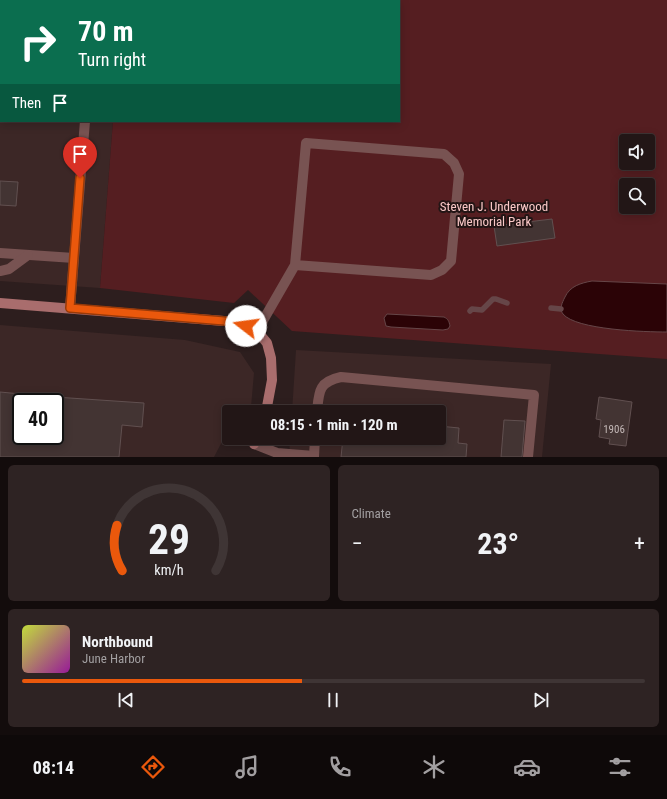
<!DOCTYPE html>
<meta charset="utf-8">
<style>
:root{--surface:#221616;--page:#2e2323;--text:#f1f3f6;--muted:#a29fa1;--line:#3f3535;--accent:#ea580c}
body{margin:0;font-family:"Roboto Condensed",sans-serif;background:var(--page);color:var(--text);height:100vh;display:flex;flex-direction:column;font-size:15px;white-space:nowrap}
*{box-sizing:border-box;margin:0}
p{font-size:13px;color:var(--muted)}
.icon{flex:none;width:22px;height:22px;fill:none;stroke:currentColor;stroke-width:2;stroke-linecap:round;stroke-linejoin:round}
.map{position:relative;height:457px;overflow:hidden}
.drawer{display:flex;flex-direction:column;gap:8px;padding:8px;background:#130c0c;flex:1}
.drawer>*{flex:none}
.top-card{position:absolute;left:0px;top:0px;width:400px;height:122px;box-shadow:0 2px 10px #0003,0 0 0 1px var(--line);background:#0b6e4f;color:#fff;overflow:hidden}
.buttons{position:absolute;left:619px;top:134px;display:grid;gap:8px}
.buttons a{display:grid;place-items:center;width:36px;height:36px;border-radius:4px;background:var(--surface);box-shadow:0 2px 10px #0003,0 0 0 1px var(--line);font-size:20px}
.speed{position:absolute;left:12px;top:393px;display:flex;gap:8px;font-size:20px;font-weight:700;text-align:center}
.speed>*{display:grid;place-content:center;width:52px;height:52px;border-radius:50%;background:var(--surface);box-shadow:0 2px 10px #0003,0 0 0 1px var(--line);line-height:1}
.speed .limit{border:2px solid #111;border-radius:6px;background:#fff;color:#111}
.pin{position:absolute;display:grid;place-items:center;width:34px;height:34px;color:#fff;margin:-41px -17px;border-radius:50% 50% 50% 0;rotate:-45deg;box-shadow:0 0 4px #0007}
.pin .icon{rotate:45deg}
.me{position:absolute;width:44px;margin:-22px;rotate:285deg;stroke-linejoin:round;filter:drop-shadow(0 0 3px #0008)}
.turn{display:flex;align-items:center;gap:14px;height:84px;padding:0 12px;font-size:18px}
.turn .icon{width:52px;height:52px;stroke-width:2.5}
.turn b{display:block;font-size:28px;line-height:34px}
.then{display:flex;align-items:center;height:38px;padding:0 12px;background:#0003;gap:8px;font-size:15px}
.big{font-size:30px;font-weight:700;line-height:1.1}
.drawer .card{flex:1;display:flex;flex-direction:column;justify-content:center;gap:6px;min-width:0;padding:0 14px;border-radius:6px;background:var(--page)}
.drawer .dial{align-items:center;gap:0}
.dial svg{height:104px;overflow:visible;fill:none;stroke:var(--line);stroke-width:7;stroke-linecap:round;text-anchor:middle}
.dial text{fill:var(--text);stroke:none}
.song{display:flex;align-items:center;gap:12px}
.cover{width:48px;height:48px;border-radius:6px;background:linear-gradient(135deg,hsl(70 70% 55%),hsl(300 70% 35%))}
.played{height:4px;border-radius:2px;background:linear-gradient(90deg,var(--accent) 45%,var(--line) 45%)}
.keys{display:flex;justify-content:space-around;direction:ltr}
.heat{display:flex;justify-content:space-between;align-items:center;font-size:22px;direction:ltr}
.drawer .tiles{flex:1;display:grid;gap:8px;grid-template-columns:1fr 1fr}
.card:last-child{grid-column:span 2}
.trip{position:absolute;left:222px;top:405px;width:224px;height:40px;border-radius:4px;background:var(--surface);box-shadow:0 2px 10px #0003,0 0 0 1px var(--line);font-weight:700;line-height:40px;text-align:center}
.tabs{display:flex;height:64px;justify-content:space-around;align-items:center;background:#0e0909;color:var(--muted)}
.tabs .icon{width:28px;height:28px}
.tabs .on{color:var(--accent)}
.tabs b{font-size:18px;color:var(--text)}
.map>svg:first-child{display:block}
</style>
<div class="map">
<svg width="667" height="457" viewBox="0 0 667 457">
<rect width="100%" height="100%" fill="#2d1e1e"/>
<g fill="#3c2726" fill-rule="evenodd">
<path d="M0,0H241L1,1V121H113L100,288L0,281Z"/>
<path d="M0,325L185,340L240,352L254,373L251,407L246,412H229V428L214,457H0ZM21,402H55V436H21Z"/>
<path d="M296,350L551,364L542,457H289L290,438H439V412H292Z"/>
</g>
<path fill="#551e21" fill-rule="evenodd" d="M288,0H667V359L292,331L248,290L234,303L100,288L113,121H399V1H288ZM626,141H648V163H626ZM626,185H648V207H626Z"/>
<g fill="#2b0306" stroke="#664648">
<path d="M592,281L667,284V332C646,332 576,330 563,314C559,309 562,303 565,297C570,286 581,283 592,281Z"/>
<path d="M387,314L444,317C448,319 449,321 450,326L448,329L443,330L391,327L386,326L384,318Z"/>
</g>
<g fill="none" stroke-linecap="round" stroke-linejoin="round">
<g stroke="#664648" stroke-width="5.5">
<path d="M551,308L561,309"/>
<path d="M470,311L472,309L482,310L493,299H496L507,303"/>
</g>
</g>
<g fill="#433433" stroke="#615050">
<path d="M0,181L18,182L16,206L0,205Z"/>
<path d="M552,219L555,238L497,246L494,226Z"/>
<path d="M0,392L21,394V436H55V397L144,403L142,427L122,425L119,457H0Z"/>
<path d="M599,397L632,402L626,446L609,444L610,439L599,437L601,420L596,419Z"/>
<path d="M504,420L525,421L522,457H501Z"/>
<path d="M439,426L459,428L458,443L467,444L466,457H341L343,438H439Z"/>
</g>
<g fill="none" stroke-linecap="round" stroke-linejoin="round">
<g stroke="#785352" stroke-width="10">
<path d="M161,0L175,1"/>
<path d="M0,80H1"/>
<path d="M0,253L74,258"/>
<path d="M0,271L9,269L28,255"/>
<path d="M70,308L85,121"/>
<path d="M257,331L295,265L306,143L444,154L454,163L459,174L451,261L442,270L431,275L295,265"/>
<path d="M317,412C319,392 318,382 341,377L534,395L528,457"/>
<path d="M254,444L277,453L314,456"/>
<path d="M314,457L315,438"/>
</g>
<g stroke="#a96d6d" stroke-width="10">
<path d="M0,303L236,322L257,331L267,343L271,358L272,380L266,412"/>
<path d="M254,444L257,438"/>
</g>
</g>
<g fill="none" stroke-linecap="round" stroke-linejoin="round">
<defs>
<path id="route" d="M80,178L70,308L236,322L246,326"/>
</defs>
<use href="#route" stroke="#983908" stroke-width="10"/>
<use href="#route" stroke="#ea580c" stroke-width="7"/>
</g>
<g text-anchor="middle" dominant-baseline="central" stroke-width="4" stroke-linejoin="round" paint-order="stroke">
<g font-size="11" fill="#c3b8b7">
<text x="614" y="429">1906</text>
</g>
<g font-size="13" fill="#fac8c7" stroke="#231515">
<text x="494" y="206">Steven J. Underwood<tspan x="494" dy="15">Memorial Park</tspan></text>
</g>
</g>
</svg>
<div class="buttons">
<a><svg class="icon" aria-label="sound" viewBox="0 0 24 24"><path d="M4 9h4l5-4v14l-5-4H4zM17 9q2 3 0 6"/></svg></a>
<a><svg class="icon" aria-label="search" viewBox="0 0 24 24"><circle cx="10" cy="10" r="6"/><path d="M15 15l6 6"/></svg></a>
</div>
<div class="speed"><div class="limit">40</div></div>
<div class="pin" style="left:80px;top:178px;background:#d93025"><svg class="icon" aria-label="arrive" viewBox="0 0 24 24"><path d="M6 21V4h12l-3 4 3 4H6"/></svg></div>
<svg class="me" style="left:246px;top:326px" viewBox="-20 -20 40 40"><circle r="19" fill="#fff"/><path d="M0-13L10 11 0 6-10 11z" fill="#ea580c"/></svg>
<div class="trip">08:15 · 1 min · 120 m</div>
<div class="top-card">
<div class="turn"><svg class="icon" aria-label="right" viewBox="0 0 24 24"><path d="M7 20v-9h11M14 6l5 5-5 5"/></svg><div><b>70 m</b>Turn right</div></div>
<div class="then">Then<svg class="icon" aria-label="arrive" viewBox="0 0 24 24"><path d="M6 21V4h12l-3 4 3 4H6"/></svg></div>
</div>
</div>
<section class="drawer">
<div class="tiles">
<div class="card dial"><svg viewBox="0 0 100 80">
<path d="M14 69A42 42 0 1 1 86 69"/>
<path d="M14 69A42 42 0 0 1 10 34" stroke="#ea580c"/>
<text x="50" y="56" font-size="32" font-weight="700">29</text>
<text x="50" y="72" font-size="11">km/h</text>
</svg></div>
<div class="card"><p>Climate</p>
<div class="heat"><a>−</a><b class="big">23°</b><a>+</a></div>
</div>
<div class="card">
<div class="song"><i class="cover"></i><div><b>Northbound</b><p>June Harbor</p></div></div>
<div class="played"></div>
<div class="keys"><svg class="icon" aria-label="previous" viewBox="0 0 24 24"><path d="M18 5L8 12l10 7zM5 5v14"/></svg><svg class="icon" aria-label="pause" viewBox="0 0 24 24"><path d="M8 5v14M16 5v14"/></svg><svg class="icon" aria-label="next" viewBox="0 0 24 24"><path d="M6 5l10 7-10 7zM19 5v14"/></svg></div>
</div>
</div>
</section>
<nav class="tabs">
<b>08:14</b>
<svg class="icon on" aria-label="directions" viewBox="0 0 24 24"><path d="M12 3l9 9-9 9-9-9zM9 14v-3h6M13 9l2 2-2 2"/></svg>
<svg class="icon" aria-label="music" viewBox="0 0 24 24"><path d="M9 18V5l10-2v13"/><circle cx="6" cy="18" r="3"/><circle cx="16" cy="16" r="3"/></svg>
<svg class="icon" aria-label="phone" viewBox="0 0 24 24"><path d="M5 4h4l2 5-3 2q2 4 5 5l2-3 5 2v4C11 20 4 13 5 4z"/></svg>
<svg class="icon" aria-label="climate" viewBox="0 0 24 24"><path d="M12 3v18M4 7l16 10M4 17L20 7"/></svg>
<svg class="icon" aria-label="car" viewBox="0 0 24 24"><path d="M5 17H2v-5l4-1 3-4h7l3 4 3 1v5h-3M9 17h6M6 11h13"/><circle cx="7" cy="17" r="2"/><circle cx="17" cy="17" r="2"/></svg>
<svg class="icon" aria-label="filters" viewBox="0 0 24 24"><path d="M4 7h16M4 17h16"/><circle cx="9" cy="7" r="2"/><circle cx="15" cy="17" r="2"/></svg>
</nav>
